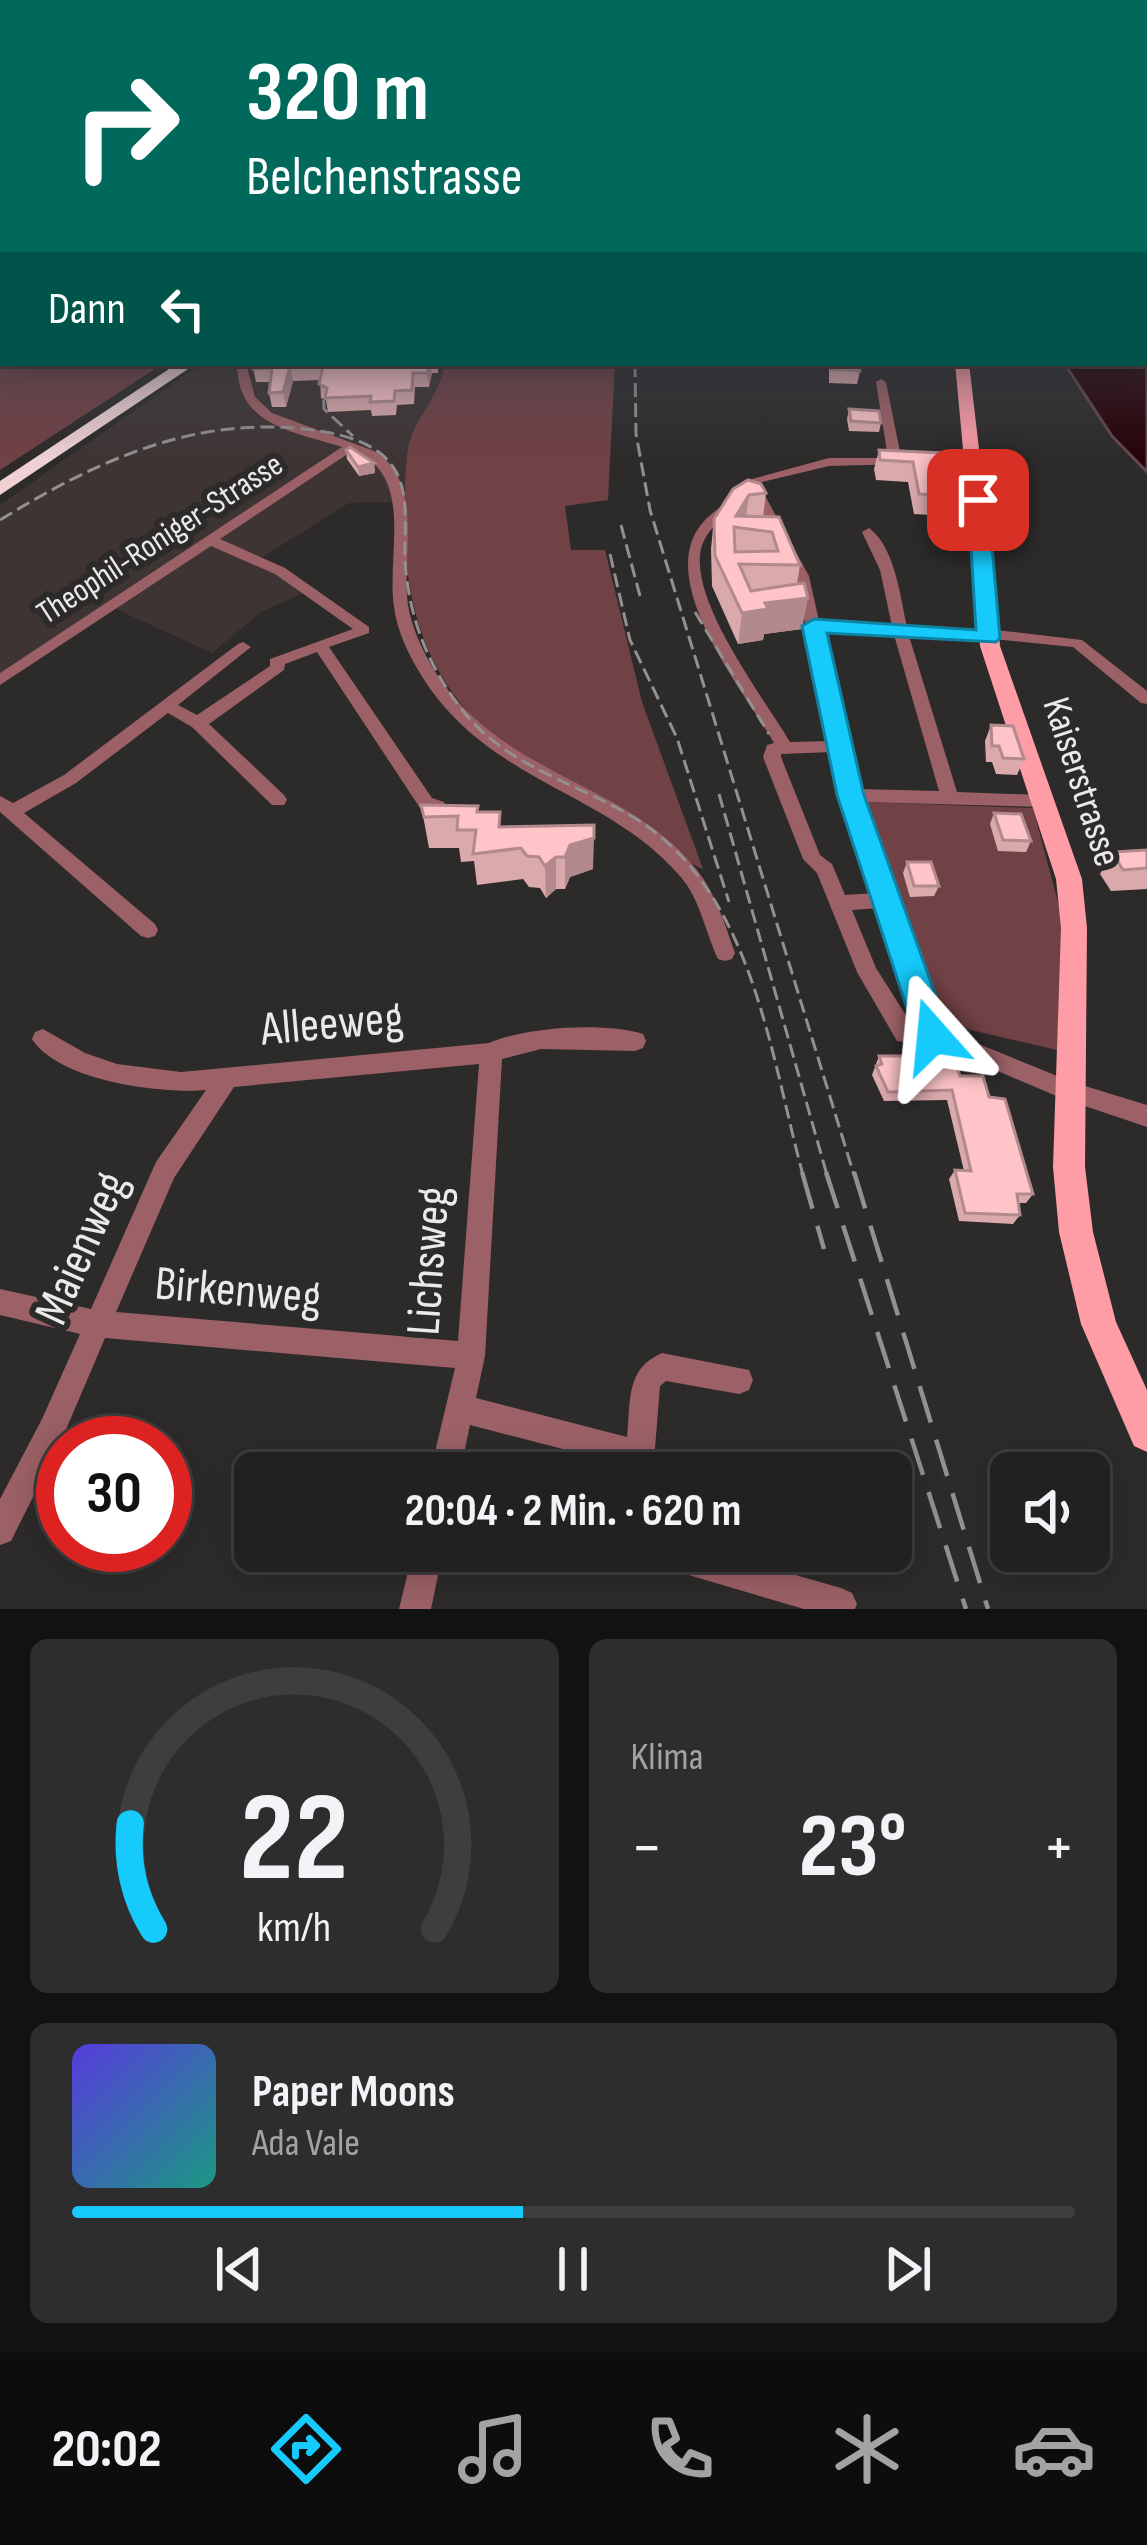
<!DOCTYPE html>
<html lang="de">
<meta charset="utf-8">
<style>
:root{--surface:#222020;--page:#2e2d2d;--text:#f1f3f6;--muted:#a2a3a5;--line:#3f3e3e;--accent:#16cafb}
body{margin:0;font-family:"Sofia Sans Condensed",sans-serif;background:var(--page);color:var(--text);height:100vh;display:flex;flex-direction:column;font-size:45px;white-space:nowrap}
*{box-sizing:border-box;margin:0}
p{font-size:39px;color:var(--muted)}
.icon{flex:none;width:66px;height:66px;fill:none;stroke:currentColor;stroke-width:2;stroke-linecap:round;stroke-linejoin:round}
.map{position:relative;height:1609px;overflow:hidden}
.panel{display:flex;flex-direction:column;gap:30px;padding:30px;background:#131212;flex:1}
.panel>*{flex:none}
.banner{position:absolute;left:0px;top:0px;width:1149px;height:366px;box-shadow:0 6px 30px #0003,0 0 0 3px var(--line);background:#00695c;color:#fff;overflow:hidden}
.tools{position:absolute;left:990px;top:1452px;display:grid;gap:24px}
.tools a{display:grid;place-items:center;width:120px;height:120px;border-radius:18px;background:var(--surface);box-shadow:0 6px 30px #0003,0 0 0 3px var(--line);font-size:60px}
.speed{position:absolute;left:36px;top:1416px;display:flex;gap:24px;font-size:60px;font-weight:700;text-align:center}
.speed>*{display:grid;place-content:center;width:156px;height:156px;border-radius:50%;background:var(--surface);box-shadow:0 6px 30px #0003,0 0 0 3px var(--line);line-height:1}
.speed .limit{border:18px solid #d22;background:#fff;color:#111}
.pin{position:absolute;display:grid;place-items:center;width:102px;height:102px;color:#fff;margin:-51px;border-radius:24px;box-shadow:0 6px 18px #0006}
.me{position:absolute;width:132px;margin:-66px;rotate:342deg;stroke-linejoin:round;filter:drop-shadow(0 0 9px #0008)}
.turn{display:flex;align-items:center;gap:42px;height:252px;padding:0 48px;font-size:54px}
.turn .icon{width:156px;height:156px;stroke-width:2.5}
.turn b{display:block;font-size:84px;line-height:102px}
.then{display:flex;align-items:center;height:114px;padding:0 48px;background:#0003;gap:24px;font-size:45px}
.big{font-size:90px;font-weight:700;line-height:1.1}
.panel .widget{flex:1;display:flex;flex-direction:column;justify-content:center;gap:18px;min-width:0;padding:0 42px;border-radius:18px;background:var(--page)}
.panel .dial{align-items:center;gap:0}
.dial svg{height:312px;overflow:visible;fill:none;stroke:var(--line);stroke-width:7;stroke-linecap:round;text-anchor:middle}
.dial text{fill:var(--text);stroke:none}
.song{display:flex;align-items:center;gap:36px}
.cover{width:144px;height:144px;border-radius:18px;background:linear-gradient(135deg,hsl(250 70% 55%),hsl(170 70% 35%))}
.played{height:12px;border-radius:6px;background:linear-gradient(90deg,var(--accent) 45%,var(--line) 45%)}
.keys{display:flex;justify-content:space-around;direction:ltr}
.heat{display:flex;justify-content:space-between;align-items:center;font-size:66px;direction:ltr}
.panel .tiles{flex:1;display:grid;gap:30px;grid-template-columns:1fr 1fr}
.widget:last-child{grid-column:span 2}
.trip{position:absolute;left:234px;top:1452px;width:678px;height:120px;border-radius:18px;background:var(--surface);box-shadow:0 6px 30px #0003,0 0 0 3px var(--line);font-weight:700;line-height:120px;text-align:center}
.tabs{display:flex;height:192px;justify-content:space-around;align-items:center;background:#0e0d0d;color:var(--muted)}
.tabs .icon{width:84px;height:84px}
.tabs .active{color:var(--accent)}
.tabs b{font-size:54px;color:var(--text)}
.map>svg:first-child{display:block}
</style>
<div class="map">
<svg width="1147" height="1609" viewBox="0 0 1147 1609">
<rect width="100%" height="100%" fill="#2d2a2a"/>
<path fill="#3e3434" d="M202,363H444L438,392L413,433L407,453L404,502L349,503L261,558L303,593L261,612L212,653L105,604L0,674V505Z"/>
<g fill="#704145">
<path d="M0,235L3,363H164L0,470Z"/>
<path d="M444,363H615L608,500L565,506L571,550H605L642,702L703,869C683,862 655,828 632,815C600,797 565,784 534,765C414,694 396,584 407,455C410,421 441,398 444,363Z"/>
<path d="M862,802L1033,808L1063,921L1057,1050L937,1022Z"/>
</g>
<path fill="#280208" stroke="#62474c" stroke-width="3" d="M1147,235V472L1112,436L1064,363H1146Z"/>
<g fill="none" stroke-linecap="round" stroke-linejoin="round">
<g fill="#9b6166" fill-rule="evenodd">
<path d="M236,363H246L255,397L272,413L374,451C425,481 401,557 408,605C412,629 423,652 436,673C503,777 628,782 697,870C716,894 725,925 735,953L732,959L725,961L718,959C705,931 700,899 680,876C609,794 499,784 431,690C414,665 398,637 394,607C386,555 416,473 352,451L220,539L285,568L369,627V633L329,647L432,798L444,802L447,807L444,812L438,814L420,808L317,652L285,664L284,670L209,724L284,795L287,800L284,805H272L192,727L168,713L76,783L24,813L155,924L158,930L155,936L148,938L141,936L0,812V796L13,803L64,775L238,644L243,642L251,647L178,705L197,715L270,666V659L353,629L275,574L211,546L0,685V673L342,447C309,436 256,429 242,392C238,383 238,372 236,363Z"/>
<path d="M881,379L886,382L901,457L905,458V464L829,466L758,483L809,576L819,621L892,626L880,570L862,532L869,528C895,547 900,596 907,627L981,632L987,629L1082,640L1147,691V704L1141,703L1073,647L994,639L988,642L909,636L957,792L1043,795L1052,801L1043,807L862,802L942,1029L1072,1082L1147,1105V1127L1061,1098L946,1049L897,1041L857,972L817,873L803,859L763,757L767,745L774,743C743,689 649,576 706,519C716,510 725,502 738,502V508C722,518 706,530 701,549C689,601 764,698 790,742L830,741L795,576L745,481L829,458H888L876,382ZM822,630L894,635L939,791L858,789ZM833,752L842,795L875,893L845,895L832,864L820,855L781,757V754ZM880,908L919,1026L912,1025L876,968L852,910Z"/>
<path d="M43,1029L85,1053L117,1064L181,1072L489,1043C526,1027 604,1022 643,1034L646,1041L643,1048L635,1051L541,1049L502,1059L485,1356L476,1398L627,1437C631,1401 625,1369 662,1353L749,1370L753,1380L749,1390L739,1394L666,1381L660,1386L653,1473H623L624,1465L470,1425L460,1473H430L455,1368L105,1338L62,1439L11,1541L0,1545V1499L42,1419L80,1334L0,1315V1289L91,1309L156,1162L206,1090C160,1094 59,1081 32,1039L35,1032ZM479,1064L458,1341L116,1312L174,1178L234,1087Z"/>
<path d="M413,1551H443L431,1609H399Z"/>
<path d="M643,1551H711L841,1588L852,1593L857,1604L855,1609H804L658,1566L647,1562Z"/>
</g>
<path fill="#fe9da6" fill-rule="evenodd" d="M955,363H969L979,449L987,465L982,469L989,474L985,489L1000,646L1082,879L1087,928L1085,1167L1093,1232L1116,1322L1147,1390V1452L1134,1446L1081,1324L1059,1232L1053,1167L1061,928L1056,879L980,646L969,489L973,474L978,470L973,468L963,449Z"/>
<path fill="#efd1d3" fill-rule="evenodd" d="M178,363H197L0,495V481Z"/>
<g stroke="#929090" stroke-width="3" stroke-dasharray="14 6" stroke-linecap="butt">
<path d="M635,363L636,434L650,510L854,1175"/>
<path d="M323,380L324,409L353,436"/>
<path d="M0,520C101,458 204,411 325,432C354,437 387,448 399,478C409,504 404,532 405,559C408,618 430,672 468,717C513,769 582,785 638,820C753,894 770,1054 803,1175"/>
<path d="M621,525L640,596"/>
<path d="M610,554L630,640L677,738L729,902"/>
<path d="M695,612L769,734"/>
<path d="M719,794L827,1175"/>
</g>
<g stroke="#929090" stroke-width="4.5" stroke-dasharray="38 18" stroke-linecap="butt">
<path d="M802,1172L824,1249"/>
<path d="M826,1172L966,1609"/>
<path d="M854,1172L988,1609"/>
</g>
</g>
<g fill="#daa9ac">
<path d="M252,363H438V373H432L429,387H415L414,404L397,405L396,415L372,416L371,410L328,412L326,400L321,398L320,380L293,381L286,407H272L269,393L270,382H256Z"/>
<path d="M829,363H859L860,371L857,384L829,383Z"/>
<path d="M849,409L881,423L879,432L849,431L847,419Z"/>
<path d="M346,450L374,463L375,473L359,476L347,459Z"/>
<path d="M879,450L945,459L972,497L966,517L914,514L908,482L876,480L874,469Z"/>
<path d="M733,489L766,493L763,517L800,565L797,584L802,629L764,634L763,640L738,644L712,586L711,549L714,519Z"/>
<path d="M991,725L1024,759L1017,775L996,774L992,762H986L985,741Z"/>
<path d="M421,805L478,812L501,827L593,869L570,877L565,889H556L546,898L540,888L529,887L523,879L477,885L474,861L461,862L459,848H429Z"/>
<path d="M994,813L1031,841L1026,852L998,851L990,824Z"/>
<path d="M1147,850V889L1111,891L1100,874L1112,852Z"/>
<path d="M907,862L939,886L934,896L910,897L903,873Z"/>
<path d="M912,1051L960,1076L989,1097L1033,1194L1026,1203H1018L1020,1215L1013,1224L959,1221L949,1179L955,1170L964,1171L947,1100L884,1101L872,1075L879,1056H910Z"/>
</g>
<g fill="#b2898c">
<path d="M430,363L432,373L429,387L427,373Z"/>
<path d="M290,367L293,381L286,407L283,392Z"/>
<path d="M374,463L375,473L359,476L358,467Z"/>
<path d="M749,495L745,525L736,516Z"/>
<path d="M808,598L802,629L764,634L763,640L738,644L742,613L765,603Z"/>
<path d="M594,838L593,869L570,877L565,889V857L570,845Z"/>
<path d="M556,857V889L546,898L545,866Z"/>
</g>
<g fill="#fec4c8" stroke="#b2898c" stroke-width="3" fill-rule="evenodd">
<path d="M252,363H430L427,373H413L412,390L395,391L394,401L370,402L371,396L325,398L327,388L319,384L323,366L290,367L283,392L269,393L272,368L253,369Z"/>
<path d="M831,363H859L860,371L831,369Z"/>
<path d="M849,409L879,411L881,423L851,421Z"/>
<path d="M350,447L374,463L358,467L346,450Z"/>
<path d="M879,450L943,453L945,459L968,462L972,497L919,494L913,462L880,460Z"/>
<path d="M748,480L761,484L766,493L749,495L736,516L779,517L800,565L739,564L751,591L804,583L808,598L765,603L768,609L742,613L715,556L714,519L733,489ZM734,527L772,532L778,551L735,552Z"/>
<path d="M991,725L1013,726L1024,759L1003,758L999,746H992Z"/>
<path d="M421,805L478,806L477,812H500L499,827L594,825V838L570,845L565,857H556L545,866L539,857L527,856L521,848L473,854L476,830H457L458,816L424,817Z"/>
<path d="M994,813L1021,814L1031,841L1003,840Z"/>
<path d="M1147,850V868L1123,870L1112,852Z"/>
<path d="M907,862H931L939,886H914Z"/>
<path d="M912,1051H951L960,1076H983L989,1097L1005,1099L1033,1194H1017L1020,1215L965,1213L955,1170L971,1171L952,1090L888,1092L876,1066L882,1064L879,1056H914Z"/>
</g>
<linearGradient id="sky" x2="0" y2="1"><stop stop-color="#191717"/><stop offset="0.51" stop-color="#464a55"/><stop offset="1" stop-color="#464a55" stop-opacity="0"/></linearGradient>
<rect width="1147" height="460" fill="url(#sky)"/>
<path fill="#16cafb" stroke="#0e83a3" stroke-width="3" d="M978,494L988,500L1000,638L996,642L827,633L864,795L950,1036L945,1046L933,1050L921,1046L916,1036L837,795L802,626L814,619L976,630L968,500Z"/>
<g text-anchor="middle" dominant-baseline="central" stroke-width="12" stroke-linejoin="round" paint-order="stroke">
<g font-size="33" fill="#ebe9e9" stroke="#2d2a2a">
<text transform="translate(160 539) rotate(-33)">Theophil-Roniger-Strasse</text>
</g>
<g font-size="39" fill="#ebe9e9" stroke="#2d2a2a">
<text transform="translate(1081 782) rotate(72)">Kaiserstrasse</text>
</g>
<g font-size="48" fill="#ebe9e9" stroke="#2d2a2a">
<text transform="translate(332 1024) rotate(-5)">Alleeweg</text>
<text transform="translate(82 1248) rotate(-66)">Maienweg</text>
<text transform="translate(429 1261) rotate(-86)">Lichsweg</text>
<text transform="translate(238 1291) rotate(5)">Birkenweg</text>
</g>
</g>
</svg>
<div class="tools">
<a><svg class="icon" aria-label="sound" viewBox="0 0 24 24"><path d="M4 9h4l5-4v14l-5-4H4zM17 9q2 3 0 6"/></svg></a>
</div>
<div class="speed"><div class="limit">30</div></div>
<div class="pin" style="left:978px;top:500px;background:#d93025"><svg class="icon" aria-label="arrive" viewBox="0 0 24 24"><path d="M6 21V4h12l-3 4 3 4H6"/></svg></div>
<svg class="me" style="left:933px;top:1036px" viewBox="-20 -20 40 40"><path d="M0-17L14 15 0 8-14 15z" fill="#16cafb" stroke="#fff" stroke-width="4"/></svg>
<div class="trip">20:04 · 2 Min. · 620 m</div>
<div class="banner">
<div class="turn"><svg class="icon" aria-label="right" viewBox="0 0 24 24"><path d="M7 20v-9h11M14 6l5 5-5 5"/></svg><div><b>320 m</b>Belchenstrasse</div></div>
<div class="then">Dann<svg class="icon" aria-label="left" viewBox="0 0 24 24"><path d="M17 20v-9H6M10 6l-5 5 5 5"/></svg></div>
</div>
</div>
<section class="panel">
<div class="tiles">
<div class="widget dial"><svg viewBox="0 0 100 80">
<path d="M14 69A42 42 0 1 1 86 69"/>
<path d="M14 69A42 42 0 0 1 8 42" stroke="#16cafb"/>
<text x="50" y="56" font-size="32" font-weight="700">22</text>
<text x="50" y="72" font-size="11">km/h</text>
</svg></div>
<div class="widget"><p>Klima</p>
<div class="heat"><a>−</a><b class="big">23°</b><a>+</a></div>
</div>
<div class="widget">
<div class="song"><i class="cover"></i><div><b>Paper Moons</b><p>Ada Vale</p></div></div>
<div class="played"></div>
<div class="keys"><svg class="icon" aria-label="previous" viewBox="0 0 24 24"><path d="M18 5L8 12l10 7zM5 5v14"/></svg><svg class="icon" aria-label="pause" viewBox="0 0 24 24"><path d="M8 5v14M16 5v14"/></svg><svg class="icon" aria-label="next" viewBox="0 0 24 24"><path d="M6 5l10 7-10 7zM19 5v14"/></svg></div>
</div>
</div>
</section>
<nav class="tabs">
<b>20:02</b>
<svg class="icon active" aria-label="directions" viewBox="0 0 24 24"><path d="M12 3l9 9-9 9-9-9zM9 14v-3h6M13 9l2 2-2 2"/></svg>
<svg class="icon" aria-label="music" viewBox="0 0 24 24"><path d="M9 18V5l10-2v13"/><circle cx="6" cy="18" r="3"/><circle cx="16" cy="16" r="3"/></svg>
<svg class="icon" aria-label="phone" viewBox="0 0 24 24"><path d="M5 4h4l2 5-3 2q2 4 5 5l2-3 5 2v4C11 20 4 13 5 4z"/></svg>
<svg class="icon" aria-label="climate" viewBox="0 0 24 24"><path d="M12 3v18M4 7l16 10M4 17L20 7"/></svg>
<svg class="icon" aria-label="car" viewBox="0 0 24 24"><path d="M5 17H2v-5l4-1 3-4h7l3 4 3 1v5h-3M9 17h6M6 11h13"/><circle cx="7" cy="17" r="2"/><circle cx="17" cy="17" r="2"/></svg>
</nav>
